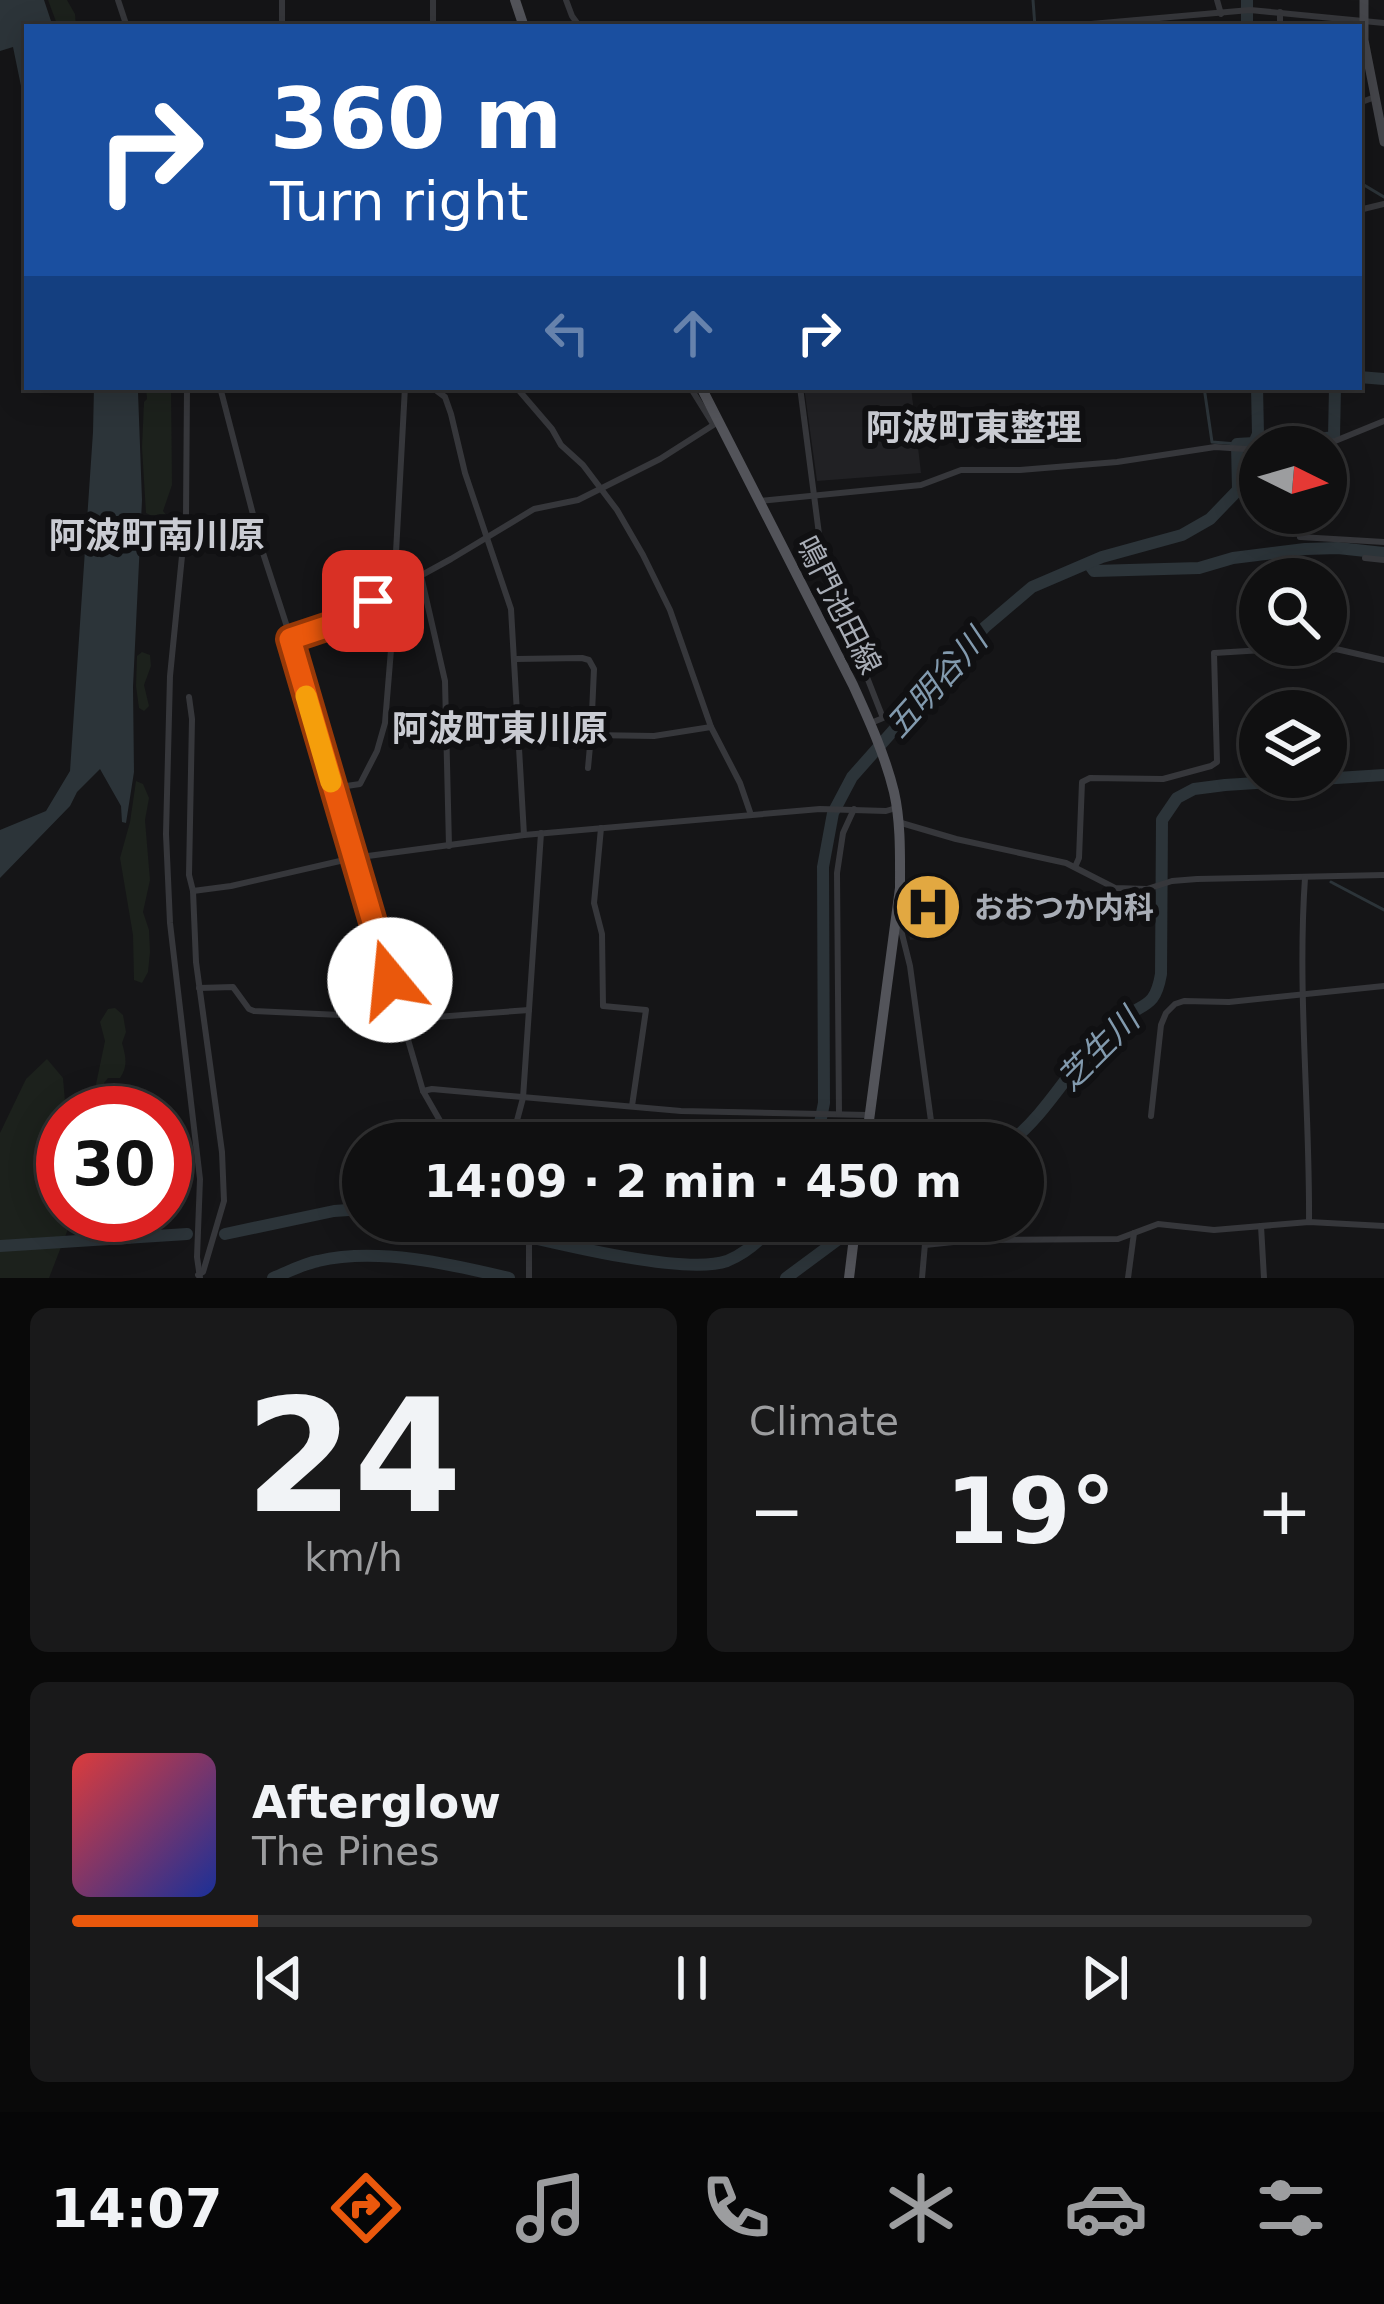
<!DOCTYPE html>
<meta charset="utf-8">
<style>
:root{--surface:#101011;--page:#19191a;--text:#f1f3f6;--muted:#9c9d9f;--line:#303031;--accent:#ea580c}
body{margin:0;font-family:"DejaVu Sans","Noto Sans JP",sans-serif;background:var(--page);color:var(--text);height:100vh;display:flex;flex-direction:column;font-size:45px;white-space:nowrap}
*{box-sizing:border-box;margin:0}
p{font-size:39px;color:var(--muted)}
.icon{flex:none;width:66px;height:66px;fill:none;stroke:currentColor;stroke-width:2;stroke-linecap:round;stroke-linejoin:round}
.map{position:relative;height:1278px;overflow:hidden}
.details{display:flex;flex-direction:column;gap:30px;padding:30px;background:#090909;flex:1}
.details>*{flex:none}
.guide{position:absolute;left:24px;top:24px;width:1338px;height:366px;border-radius:0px;box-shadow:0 6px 30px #0003,0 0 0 3px var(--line);background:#1a4fa0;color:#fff;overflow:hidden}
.needle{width:78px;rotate:95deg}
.fabs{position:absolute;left:1239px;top:426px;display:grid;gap:24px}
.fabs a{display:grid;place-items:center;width:108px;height:108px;border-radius:50%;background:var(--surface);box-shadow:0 6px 30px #0003,0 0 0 3px var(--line);font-size:60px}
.speed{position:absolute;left:36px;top:1086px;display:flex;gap:24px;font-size:60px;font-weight:700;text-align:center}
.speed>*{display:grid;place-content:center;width:156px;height:156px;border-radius:50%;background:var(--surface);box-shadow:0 6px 30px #0003,0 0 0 3px var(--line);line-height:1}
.speed .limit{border:18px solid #d22;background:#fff;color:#111}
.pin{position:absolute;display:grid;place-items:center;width:102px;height:102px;color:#fff;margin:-51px;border-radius:24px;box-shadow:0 6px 18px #0006}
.me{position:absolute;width:132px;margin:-66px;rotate:343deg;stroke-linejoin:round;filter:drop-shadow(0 0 9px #0008)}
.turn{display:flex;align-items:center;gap:42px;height:252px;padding:0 48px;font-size:54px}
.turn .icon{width:156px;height:156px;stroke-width:2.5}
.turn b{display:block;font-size:84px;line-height:102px}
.lanes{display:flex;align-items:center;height:114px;padding:0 48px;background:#0003;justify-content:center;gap:60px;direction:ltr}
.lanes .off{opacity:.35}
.big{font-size:90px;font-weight:600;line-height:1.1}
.details .tile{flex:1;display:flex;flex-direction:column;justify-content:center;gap:18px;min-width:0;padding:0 42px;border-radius:18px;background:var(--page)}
.details .dial{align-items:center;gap:0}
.dial b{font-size:156px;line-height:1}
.song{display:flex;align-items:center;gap:36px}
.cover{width:144px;height:144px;border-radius:18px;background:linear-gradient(135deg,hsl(0 70% 55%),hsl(230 70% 35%))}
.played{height:12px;border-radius:6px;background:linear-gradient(90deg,var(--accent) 15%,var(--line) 15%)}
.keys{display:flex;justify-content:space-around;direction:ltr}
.heat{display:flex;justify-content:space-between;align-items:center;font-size:66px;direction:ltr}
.details .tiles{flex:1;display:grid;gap:30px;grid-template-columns:1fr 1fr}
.tile:last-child{grid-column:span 2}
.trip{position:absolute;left:342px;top:1122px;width:702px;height:120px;border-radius:60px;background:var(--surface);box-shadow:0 6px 30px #0003,0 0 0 3px var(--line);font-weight:600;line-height:120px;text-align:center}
.dock{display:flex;height:192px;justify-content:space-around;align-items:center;background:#060607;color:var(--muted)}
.dock .icon{width:84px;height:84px}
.dock .active{color:var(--accent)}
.dock b{font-size:54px;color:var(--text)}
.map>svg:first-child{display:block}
</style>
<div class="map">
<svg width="1384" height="1278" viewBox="0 0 1384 1278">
<rect width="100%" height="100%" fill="#151517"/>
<g fill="#212124">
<path d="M804,387H911L921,473L817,481Z"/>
<path d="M911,888L949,891L943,936L910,940L907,922Z"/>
</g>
<g fill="#1c211c">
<path d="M48,0H67L75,14L76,27H58Z"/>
<path d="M146,387H171L172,485L163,511L171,521L170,528L165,532H156L152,526V516L146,513L142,447L144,402L147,399Z"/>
<path d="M142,652L150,655L151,666L144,685L149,706L144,711L139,708L136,686L137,656Z"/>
<path d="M136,781L143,784L149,798L145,820L150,880L143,912L149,930L150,952L148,972L142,983L134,980L133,935L120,858L130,822Z"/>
<path d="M115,1008L123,1015L126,1032L122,1043C126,1057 128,1066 120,1078H108L104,1083L114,1099L112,1113H90L105,1041L100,1022L108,1009Z"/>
<path d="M47,1059L63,1078L66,1113H63V1215H69L68,1229L49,1278H0V1133L26,1079Z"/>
</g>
<g fill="#2c3439">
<path d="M0,0H44L53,27H27V87L21,86L13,47L0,51Z"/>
<path d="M94,387H137L138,392L142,500L133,687L134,772L126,823L122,822L121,806L100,769L77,792L70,806L0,878V830L46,811L70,771L93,432Z"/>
</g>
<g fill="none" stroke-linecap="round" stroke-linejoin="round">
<g stroke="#2c3439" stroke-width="3">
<path d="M1033,0L1035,27"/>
<path d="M1359,182L1384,197"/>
<path d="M1204,387L1212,442L1237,444"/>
<path d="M1331,882L1384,910"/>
</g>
<g stroke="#2c3439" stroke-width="12">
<path d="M1247,0V27"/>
<path d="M1359,377L1384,379"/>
<path d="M1254,443L1265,446L1334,437L1335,387"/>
<path d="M1089,564L1094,571L1199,568L1233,558L1305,549L1338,548L1384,553"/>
<path d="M816,1143L824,1103L823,867L833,813L852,777L985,627L1032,587L1102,557L1182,535L1210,519L1238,490L1237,444L1254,443L1258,434L1257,387"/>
<path d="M1009,1143C1053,1109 1076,1054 1119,1021C1144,1002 1155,1009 1161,974L1162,820L1177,798L1194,789L1225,785L1384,775"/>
<path d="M461,1221C517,1233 679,1278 727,1261C747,1253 764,1237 777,1221"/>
<path d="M225,1234L334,1211L363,1209"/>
<path d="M0,1246L187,1234"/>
<path d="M273,1278C288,1272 303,1264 318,1261C378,1247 450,1264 509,1278"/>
<path d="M786,1278L863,1221"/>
</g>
<g stroke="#36373b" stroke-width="6">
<path d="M118,0L127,27"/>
<path d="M282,0V27"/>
<path d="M433,0V27"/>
<path d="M566,0L572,16L580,27"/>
<path d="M1217,0L1221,14"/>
<path d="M1280,12V27"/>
<path d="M1057,27L1250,10L1384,23"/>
<path d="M1359,103L1375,97"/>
<path d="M1359,210L1384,204"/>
<path d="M187,387L186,516L170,676L166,834L170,923L200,1179L197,1257L200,1278"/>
<path d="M220,387L263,553L291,639"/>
<path d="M437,387V391L445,397L451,414L465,473L511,609L524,835"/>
<path d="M516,387L552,429L561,445L583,465L617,510L643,555L670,610L711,727L740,783L751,815"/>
<path d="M690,387L713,424"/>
<path d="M800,387L823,565L883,718L871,723"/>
<path d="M703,390L736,387"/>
<path d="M1291,447L1335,441L1384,421"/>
<path d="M759,501L921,485L961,470H1020L1117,462L1215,447L1260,450"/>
<path d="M1302,513L1300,537L1384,542"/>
<path d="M1365,558L1384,560"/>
<path d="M421,576L445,681L449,846"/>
<path d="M516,659L582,658L589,660L594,669L591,735"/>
<path d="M189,697L192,719L189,875L193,891L231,886L353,858L524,835L820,809L886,811L896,808"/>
<path d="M588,768L591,735L654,736L711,727"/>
<path d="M333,788L360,784L377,751L385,723L395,601L394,589L405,387"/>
<path d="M898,822L956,839L1066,863L1115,888L1147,889L1172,881L1197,879L1384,875"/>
<path d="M601,828L594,903L602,934L603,1006L646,1010L632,1106"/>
<path d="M1075,867L1079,858L1082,782L1090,778L1163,779L1211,766L1217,762L1214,653L1279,649L1299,658L1336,649L1384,660"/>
<path d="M1305,878C1297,993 1310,1107 1309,1222"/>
<path d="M193,891L196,962L222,1152L224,1201L203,1272L198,1275"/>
<path d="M899,922L910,966L934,1143"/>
<path d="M199,988L233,987L249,1009L254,1011L362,1016L396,1020L529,1010"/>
<path d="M423,1091L432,1089L681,1111L868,1115"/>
<path d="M839,1114L837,873L843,833L854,809"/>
<path d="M1151,1116L1161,1025L1166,1013L1175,1004L1184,1001L1229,1002L1384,986"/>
<path d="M457,1143L443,1126L423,1091L291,639L329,626L451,559L534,509L578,500L660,459L718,422"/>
<path d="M511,1143L523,1098L541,833"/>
<path d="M519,1221L529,1244V1278"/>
<path d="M1261,1226L1264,1278"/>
<path d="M925,1245L972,1240L1118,1239L1158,1224L1214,1230L1309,1222L1384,1226"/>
<path d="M922,1278L927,1221"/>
<path d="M1128,1278L1134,1233"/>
</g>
<path stroke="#45464b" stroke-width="9" d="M1364,0V40L1384,142"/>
<g stroke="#53545a" stroke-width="10">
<path d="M515,0L524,27"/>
<path d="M701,387L853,685C869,720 885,755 894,792C901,823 900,856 900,888L866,1143"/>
<path d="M849,1278L856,1221"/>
</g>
</g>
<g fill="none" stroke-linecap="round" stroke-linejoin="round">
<defs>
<path id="route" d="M373,601L329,626L290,639L390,980"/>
</defs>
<use href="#route" stroke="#983908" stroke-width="30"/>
<use href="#route" stroke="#ea580c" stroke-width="21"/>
<path stroke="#f59e0b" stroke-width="21" d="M306,696L331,782"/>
</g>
<defs>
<symbol id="hospital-disc" viewBox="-11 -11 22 22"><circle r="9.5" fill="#e2a841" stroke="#101012"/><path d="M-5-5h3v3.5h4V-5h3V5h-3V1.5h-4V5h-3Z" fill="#111"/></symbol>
</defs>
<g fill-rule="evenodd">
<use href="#hospital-disc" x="890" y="869" width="76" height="76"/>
</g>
<g text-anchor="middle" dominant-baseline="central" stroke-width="12" stroke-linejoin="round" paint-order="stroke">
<g font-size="30" fill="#a8adb6" stroke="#101012">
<text transform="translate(839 605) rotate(63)">鳴門池田線</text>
</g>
<g font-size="30" font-weight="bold" fill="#a8adb6" stroke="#101012" text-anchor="start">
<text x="974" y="907">おおつか内科</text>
</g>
<g font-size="33" font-style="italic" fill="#829aae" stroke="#101012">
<text transform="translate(936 683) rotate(-48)">五明谷川</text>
<text transform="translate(1098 1049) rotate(-45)">芝生川</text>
</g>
<g font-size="36" font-weight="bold" fill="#c9cbd2" stroke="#101012">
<text x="974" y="427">阿波町東整理</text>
<text x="157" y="535">阿波町南川原</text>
<text x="500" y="728">阿波町東川原</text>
</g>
</g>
</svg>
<div class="fabs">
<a><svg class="needle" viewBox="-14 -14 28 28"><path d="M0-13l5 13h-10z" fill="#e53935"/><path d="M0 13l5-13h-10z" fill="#9c9d9f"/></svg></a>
<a><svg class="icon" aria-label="search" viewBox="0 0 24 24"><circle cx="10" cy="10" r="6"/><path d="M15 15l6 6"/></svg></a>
<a><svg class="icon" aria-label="layers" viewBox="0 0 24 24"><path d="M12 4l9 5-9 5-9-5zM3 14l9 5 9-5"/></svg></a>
</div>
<div class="speed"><div class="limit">30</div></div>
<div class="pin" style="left:373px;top:601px;background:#d93025"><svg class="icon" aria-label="arrive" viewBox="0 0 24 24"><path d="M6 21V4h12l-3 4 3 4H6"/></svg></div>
<svg class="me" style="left:390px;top:980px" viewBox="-20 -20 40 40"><circle r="19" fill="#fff"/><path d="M0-13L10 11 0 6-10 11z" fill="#ea580c"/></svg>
<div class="trip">14:09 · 2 min · 450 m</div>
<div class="guide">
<div class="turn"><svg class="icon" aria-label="right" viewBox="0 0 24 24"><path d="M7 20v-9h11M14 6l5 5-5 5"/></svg><div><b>360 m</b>Turn right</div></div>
<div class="lanes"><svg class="icon off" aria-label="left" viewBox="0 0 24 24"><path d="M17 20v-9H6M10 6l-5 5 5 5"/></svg><svg class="icon off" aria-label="ahead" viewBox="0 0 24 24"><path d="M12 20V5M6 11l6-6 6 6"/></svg><svg class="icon" aria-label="right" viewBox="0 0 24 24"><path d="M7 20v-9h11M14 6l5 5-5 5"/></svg></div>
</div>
</div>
<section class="details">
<div class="tiles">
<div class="tile dial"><b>24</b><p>km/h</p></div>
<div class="tile"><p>Climate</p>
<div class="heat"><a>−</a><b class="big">19°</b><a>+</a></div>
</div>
<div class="tile">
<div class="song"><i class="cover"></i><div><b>Afterglow</b><p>The Pines</p></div></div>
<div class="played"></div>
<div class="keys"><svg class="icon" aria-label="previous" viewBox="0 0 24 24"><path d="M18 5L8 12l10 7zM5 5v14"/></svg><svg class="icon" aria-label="pause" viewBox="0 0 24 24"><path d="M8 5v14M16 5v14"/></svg><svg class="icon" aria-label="next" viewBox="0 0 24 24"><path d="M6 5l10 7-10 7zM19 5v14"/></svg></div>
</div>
</div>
</section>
<nav class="dock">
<b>14:07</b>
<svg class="icon active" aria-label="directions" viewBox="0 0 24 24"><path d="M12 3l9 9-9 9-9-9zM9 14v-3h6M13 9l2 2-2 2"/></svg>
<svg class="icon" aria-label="music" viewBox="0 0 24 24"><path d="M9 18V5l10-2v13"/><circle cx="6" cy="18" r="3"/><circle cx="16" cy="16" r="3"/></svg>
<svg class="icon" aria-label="phone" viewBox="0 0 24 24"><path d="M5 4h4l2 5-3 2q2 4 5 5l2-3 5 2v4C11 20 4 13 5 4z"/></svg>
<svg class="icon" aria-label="climate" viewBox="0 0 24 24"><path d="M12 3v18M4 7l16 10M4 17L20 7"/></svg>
<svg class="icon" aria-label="car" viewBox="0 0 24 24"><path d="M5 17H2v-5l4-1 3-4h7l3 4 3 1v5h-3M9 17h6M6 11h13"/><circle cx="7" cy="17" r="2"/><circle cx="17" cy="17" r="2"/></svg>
<svg class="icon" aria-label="filters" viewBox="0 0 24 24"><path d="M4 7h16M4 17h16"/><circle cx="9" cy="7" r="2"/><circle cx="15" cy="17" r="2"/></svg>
</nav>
